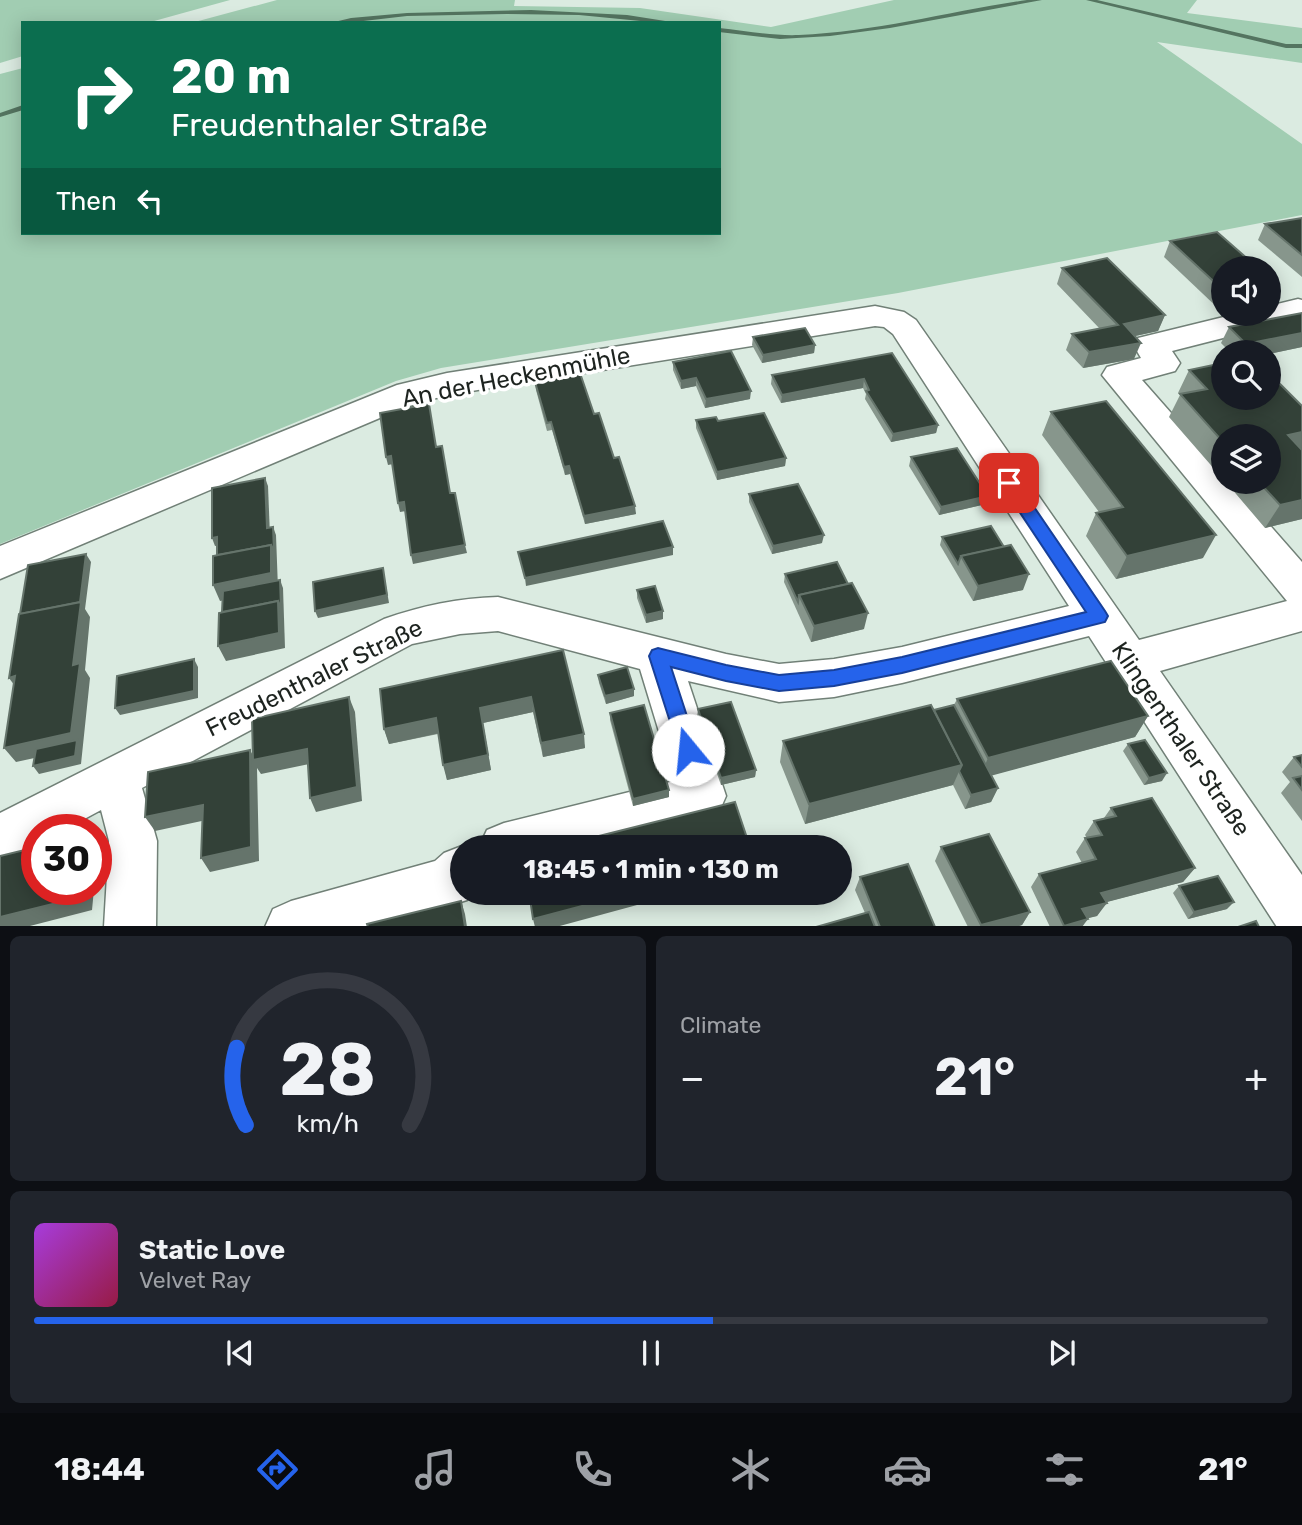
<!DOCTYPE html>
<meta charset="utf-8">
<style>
:root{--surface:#171b24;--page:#20242c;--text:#f1f3f6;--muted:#9ea1a6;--line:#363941;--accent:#2563eb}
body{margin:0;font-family:Rubik,sans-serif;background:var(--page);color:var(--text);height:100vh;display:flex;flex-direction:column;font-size:26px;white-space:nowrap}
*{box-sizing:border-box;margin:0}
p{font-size:23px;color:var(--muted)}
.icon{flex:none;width:38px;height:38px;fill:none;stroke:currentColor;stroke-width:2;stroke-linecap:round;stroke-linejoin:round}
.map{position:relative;height:926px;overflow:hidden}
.panel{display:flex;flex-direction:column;gap:10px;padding:10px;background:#0d0f14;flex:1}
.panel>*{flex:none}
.top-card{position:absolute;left:21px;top:21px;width:700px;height:214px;border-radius:0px;box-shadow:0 4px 18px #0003;background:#0b6e4f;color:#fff;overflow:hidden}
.fabs{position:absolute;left:1211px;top:256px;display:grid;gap:14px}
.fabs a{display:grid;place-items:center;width:70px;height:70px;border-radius:50%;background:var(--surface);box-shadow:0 4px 18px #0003;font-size:35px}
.speed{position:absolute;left:21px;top:814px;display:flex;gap:14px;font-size:35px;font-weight:700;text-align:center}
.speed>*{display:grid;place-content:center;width:91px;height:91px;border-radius:50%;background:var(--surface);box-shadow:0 4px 18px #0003;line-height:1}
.speed .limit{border:10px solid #d22;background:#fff;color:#111}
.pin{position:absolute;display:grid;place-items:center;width:60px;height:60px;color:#fff;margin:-30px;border-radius:14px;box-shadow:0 4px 10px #0006}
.me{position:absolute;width:77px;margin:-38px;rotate:343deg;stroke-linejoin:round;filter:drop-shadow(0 0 5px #0008)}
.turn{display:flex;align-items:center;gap:24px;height:147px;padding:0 35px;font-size:32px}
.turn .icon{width:91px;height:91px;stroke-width:2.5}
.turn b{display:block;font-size:49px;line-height:60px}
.then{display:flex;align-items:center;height:66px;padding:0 35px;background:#0003;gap:14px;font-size:26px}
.big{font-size:52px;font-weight:700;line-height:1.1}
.panel .card{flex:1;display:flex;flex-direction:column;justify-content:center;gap:10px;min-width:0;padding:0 24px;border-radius:10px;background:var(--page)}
.panel .dial{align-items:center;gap:0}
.dial svg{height:182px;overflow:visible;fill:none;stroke:var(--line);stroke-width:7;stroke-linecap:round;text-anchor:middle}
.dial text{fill:var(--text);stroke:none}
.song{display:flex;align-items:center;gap:21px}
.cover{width:84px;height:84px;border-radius:10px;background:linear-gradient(135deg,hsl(280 70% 55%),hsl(340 70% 35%))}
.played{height:7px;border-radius:4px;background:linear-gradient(90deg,var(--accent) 55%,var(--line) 55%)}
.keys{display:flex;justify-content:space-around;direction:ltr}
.heat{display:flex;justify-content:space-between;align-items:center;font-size:38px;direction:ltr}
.panel .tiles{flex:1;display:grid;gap:10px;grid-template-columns:1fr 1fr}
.card:last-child{grid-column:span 2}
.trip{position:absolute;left:450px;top:835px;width:402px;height:70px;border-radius:35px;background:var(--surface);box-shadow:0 4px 18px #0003;font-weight:700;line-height:70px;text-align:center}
.tab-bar{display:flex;height:112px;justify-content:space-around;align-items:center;background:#090b0e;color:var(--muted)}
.tab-bar .icon{width:49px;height:49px}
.tab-bar .active{color:var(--accent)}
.tab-bar b{font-size:32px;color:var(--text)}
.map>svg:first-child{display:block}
</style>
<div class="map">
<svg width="1302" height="927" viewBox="0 0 1302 927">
<rect width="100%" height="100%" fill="#dbebe1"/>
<g fill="#a1cdb2">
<path d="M0,0H230L147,23H23V56L0,63Z"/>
<path d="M277,0H515L514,6L640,8L771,27L894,0H1197L1187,13L1302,28V63L1157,42L1302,144V215L898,293L441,368L396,381L0,544V74L23,68V233H719V23H191Z"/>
</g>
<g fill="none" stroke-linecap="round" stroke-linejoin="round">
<g fill="#547460" fill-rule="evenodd">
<path d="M1027,0H1042L890,28L830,36L780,39L719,32V28C746,31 773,36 799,35C876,32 951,11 1027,0Z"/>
<path d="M1086,0H1097L1286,44H1302V48H1286Z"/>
<path d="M531,10L627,15L678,23H661L579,15L507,14L407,16L346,23H330L351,18L407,13Z"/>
<path d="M23,105V110L0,117V113Z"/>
</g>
<defs>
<g id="minor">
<path d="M1298,299L1302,300V318L1172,351L1180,363L1175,371L1142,380L1223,472V481H1231L1302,562V631L1160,671L1302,875V927H1277L1089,636L902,683L834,697L779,702L688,681L726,796L719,812L593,847H479L487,830L504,823L674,781L640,669L498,631L460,634L412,644L142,788L157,841L156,927H104L109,841L101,810L64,830H37V844L0,861V813L384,619C421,606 458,598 498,597L726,654L779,664L834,659L902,647L1069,606L893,334L884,327L875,326L447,395L408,406L0,579V546L397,385L447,373L875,306L904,312L916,320L1139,640L1287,601L1102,375L1107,367L1141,358L1134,346L1138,338L1240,313H1269V306Z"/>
<path d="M462,846L465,847H462V892H474L467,900L381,927H265L273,909L291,901L435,861L444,853Z"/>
</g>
</defs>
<use href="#minor" stroke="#718077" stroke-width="3"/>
<use href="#minor" fill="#fff" fill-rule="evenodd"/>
</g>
<g fill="#87968c">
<path d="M1302,218V277L1258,240L1265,224Z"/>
<path d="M1170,241L1223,268V311H1221L1164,257Z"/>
<path d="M1062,268L1165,315L1158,331L1135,336L1134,359L1083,368L1066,350L1072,334L1100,329L1057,284Z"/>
<path d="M1302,313V347L1269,354V352H1230L1221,343L1229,327Z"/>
<path d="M753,337L815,345L814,353L762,363L752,345Z"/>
<path d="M892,353L938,425L936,433L891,442L865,399L866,394L863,388L781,403L771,384L772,375Z"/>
<path d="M673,362L750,399L705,408L696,386L681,389L673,370Z"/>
<path d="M1189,370L1302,406V519L1265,528L1225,481H1269L1223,436V479L1169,417L1180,395L1178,393Z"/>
<path d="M535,382L594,414L614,458L636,514L585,524L570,474L565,475L552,430L547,431L536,390Z"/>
<path d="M1051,412L1203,558L1116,579L1086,536L1096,513L1099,512L1042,435Z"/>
<path d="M696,420L718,421L786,458L785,466L717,480L696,428Z"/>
<path d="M911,457L986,504L939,515L909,466Z"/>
<path d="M749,494L822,543L772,554L749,502Z"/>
<path d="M942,537L1023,590L973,601L940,545Z"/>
<path d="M785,574L864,629L811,642L784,582Z"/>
<path d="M637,590L663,611V619L646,623L637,598Z"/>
<path d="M563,650L585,748L543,757L533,712L483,723L491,770L447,780L438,734L389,744L384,729Z"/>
<path d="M598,675L634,696L606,704L599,683Z"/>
<path d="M957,699L1148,716L1135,737L991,775L998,788L991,802L965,809L953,785L805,824L780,762L783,741L934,710L954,705Z"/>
<path d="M698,709L756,770L755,777L721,785L697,717Z"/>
<path d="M610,713L669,790V797L633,806L610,720Z"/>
<path d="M1128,744L1162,781L1144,785L1123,751Z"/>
<path d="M1302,755V821L1281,793L1290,782L1282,772L1294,757Z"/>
<path d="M1111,808L1195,868L1183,882L1106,902L1097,916L1087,918L1082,927H1050L1031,887L1039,874L1082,863L1076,852L1085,838H1087L1085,835L1094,821L1104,818Z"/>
<path d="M941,847L1030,912L1022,925L1016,927H968L935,861Z"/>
<path d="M860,877L935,927H816L865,913L855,890Z"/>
<path d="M1179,886L1227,909L1188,919L1173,893Z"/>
</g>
<g fill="#65746b">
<path d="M1278,286L1270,301L1269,302V287Z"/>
<path d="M1165,315L1158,331L1117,340L1124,324Z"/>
<path d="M1302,333V347L1269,354V352H1243L1246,344Z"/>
<path d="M1141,343L1134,359L1083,368L1089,352Z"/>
<path d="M815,345L814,353L762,363L763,355Z"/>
<path d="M696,378V386L681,389V381Z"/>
<path d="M864,379L863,388L781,403L782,395Z"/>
<path d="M751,391L750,399L705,408L706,399Z"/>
<path d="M938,425L936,433L891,442L893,434Z"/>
<path d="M1302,432V452L1288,435Z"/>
<path d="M391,456L393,464L388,465L386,457Z"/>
<path d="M786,458L785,466L717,480V472Z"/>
<path d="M569,466L570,474L565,475L564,467Z"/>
<path d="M265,478L268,486L270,536L267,528Z"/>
<path d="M988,496L986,504L939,515L941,507Z"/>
<path d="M1302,500V519L1265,528L1280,505Z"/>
<path d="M404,502L406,511L400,512L398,503Z"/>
<path d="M635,506L636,514L585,524L584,516Z"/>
<path d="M273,527L276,535L278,589L220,601L213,585L271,545Z"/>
<path d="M824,535L822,543L772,554L773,546Z"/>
<path d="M1216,535L1203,558L1116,579L1127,556Z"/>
<path d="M217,537L221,545L215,546L212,538Z"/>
<path d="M465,545L467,553L413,564L411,555Z"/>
<path d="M673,547V555L526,586L525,578Z"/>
<path d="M86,554L91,562L85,609L90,617L85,670L90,678L81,764L39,774L33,766L76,749L16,762L4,748Z"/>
<path d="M383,568L389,603L318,618L315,611Z"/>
<path d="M1029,574L1023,590L973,601L978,586Z"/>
<path d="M280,580L283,588L285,648L226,661L218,646L226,629Z"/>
<path d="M663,611V619L646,623V615Z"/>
<path d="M868,613L864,629L811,642L814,626Z"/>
<path d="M194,659L198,667V698L120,715L115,708Z"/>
<path d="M15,676L20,693L9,678Z"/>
<path d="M634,689V696L606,704L605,696Z"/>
<path d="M349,697L355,712L362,801L316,812L310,798Z"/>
<path d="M531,697L533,712L483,723L491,770L447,780L443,765L480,708Z"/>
<path d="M1148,716L1135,737L979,779L988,758Z"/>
<path d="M436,718L440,733L389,744L384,729Z"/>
<path d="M584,734L585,748L543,757L541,743Z"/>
<path d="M307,749L314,763L261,774L257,768L259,861L210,872L201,858L250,750L255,759Z"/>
<path d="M962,765L953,785L805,824L809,804Z"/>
<path d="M756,770L755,777L721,785V778Z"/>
<path d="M1167,773L1162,781L1144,785L1149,778Z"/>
<path d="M998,788L991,802L965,809L971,795Z"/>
<path d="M669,790V797L633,806V799Z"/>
<path d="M203,805L211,819L155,831L145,817Z"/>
<path d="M96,847L98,849L96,870Z"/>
<path d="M1195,868L1183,882L1092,906L1101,893Z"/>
<path d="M81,889H94L92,910L26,927H0V917Z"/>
<path d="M635,892H685L556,927H535L533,919Z"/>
<path d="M461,901L465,914L467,927H465Z"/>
<path d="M1234,902L1227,909L1188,919L1194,912Z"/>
<path d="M1107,903L1097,916L1073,922L1082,909Z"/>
<path d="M1030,912L1022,925L1016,927H980L981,925Z"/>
<path d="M1088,919L1082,927H1064V926Z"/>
</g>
<g fill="#334138" stroke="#65746b" stroke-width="2">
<path d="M1302,218V255L1265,224Z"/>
<path d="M1217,232L1258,268H1223V290L1170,241Z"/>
<path d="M1107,258L1165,315L1124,324L1141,343L1089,352L1072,334L1118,325L1062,268Z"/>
<path d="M1269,278L1278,286L1269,287Z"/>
<path d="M1302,313V333L1246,344L1229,327Z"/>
<path d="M805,328L815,345L763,355L753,337Z"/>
<path d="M731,351L751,391L706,399L696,378L681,381L673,362Z"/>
<path d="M892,353L938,425L893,434L866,391L869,390L864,379L782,395L772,375Z"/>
<path d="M1223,363V397H1269V373L1302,406V432L1288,435L1302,450V500L1280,505L1258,481H1269V436H1223V442L1180,394L1207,389L1189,370Z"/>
<path d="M580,373L594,414L599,413L614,458L619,457L635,506L584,516L569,466L564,467L551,422L547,423L535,382Z"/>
<path d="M1106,401L1216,535L1127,556L1096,513L1123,507L1051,412Z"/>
<path d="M429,404L436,447L442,446L450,493H455L465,545L411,555L404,502L398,503L391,456L386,457L380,413Z"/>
<path d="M764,413L786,458L717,472L696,420L716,417L718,421Z"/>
<path d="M957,448L988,496L941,507L911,457Z"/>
<path d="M265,478L267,528L273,527L274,552L271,545L217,555V537L212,538V488Z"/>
<path d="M798,484L824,535L773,546L749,494Z"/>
<path d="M663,521L673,547L525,578L518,552Z"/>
<path d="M991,526L1004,547L961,556L958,564L942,537Z"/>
<path d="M271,545V573L213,585V556Z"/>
<path d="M1011,545L1029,574L978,586L961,556Z"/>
<path d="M86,554L80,602L20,614L28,565Z"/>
<path d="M837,562L848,584L799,595L798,602L785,574Z"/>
<path d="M383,568L387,595L315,611L313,582Z"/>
<path d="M280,580L281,609L278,601L222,612L223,591Z"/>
<path d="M852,583L868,613L814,626L799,595Z"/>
<path d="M655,586L663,611L646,615L637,590Z"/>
<path d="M278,601L279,633L218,646L219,613Z"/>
<path d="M81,602L73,665L80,663L71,733L4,748L15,676L9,678L19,614Z"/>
<path d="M563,650L584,734L541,743L531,697L480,708L488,755L443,765L436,718L384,729L380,689Z"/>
<path d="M194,659V691L115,708L117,676Z"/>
<path d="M1111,661L1148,716L988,758L957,699Z"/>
<path d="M627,667L634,689L605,696L598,675Z"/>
<path d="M349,697L357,787L310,798L307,749L253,760L252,719Z"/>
<path d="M731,702L756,770L721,778L698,709Z"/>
<path d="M644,705L669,790L633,799L610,713Z"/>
<path d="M931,705L962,765L809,804L783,741Z"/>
<path d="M954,705L998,788L971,795L959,771L962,765L934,710Z"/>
<path d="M77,740L75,756L33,766L36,749Z"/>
<path d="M1145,740L1167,773L1149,778L1128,744Z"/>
<path d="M250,750L251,847L201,858L203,805L145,817L148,772Z"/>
<path d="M1302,755V767L1294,757Z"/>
<path d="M1302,776V790L1293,778Z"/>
<path d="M1152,798L1195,868L1101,893L1107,903L1082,909L1088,919L1064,926L1039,874L1096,859L1085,838L1102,835L1094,821L1116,816L1111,808Z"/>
<path d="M735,802L750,847H555Z"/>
<path d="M989,834L1030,912L981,925L941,847Z"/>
<path d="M37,847V889H81V897L0,917V856Z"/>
<path d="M908,864L935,927H880L860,877Z"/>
<path d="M1218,876L1234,902L1194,912L1179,886Z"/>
<path d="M529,892H635L533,919Z"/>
<path d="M461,901L465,927H368L367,924Z"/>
<path d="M869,912L875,927H816Z"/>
<path d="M1256,921L1259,927H1238Z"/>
</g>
<path fill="#2563eb" stroke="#184099" stroke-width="2" d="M1009,477L1015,479L1105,611L1108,616L1105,622L902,673L834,686L779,691L726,681L671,667L698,750L695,756L688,759L681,756L649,656L652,650L658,648L726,665L779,675L834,670L902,657L1086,612L1003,487L1001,483Z"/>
<g text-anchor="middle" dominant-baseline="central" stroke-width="7" stroke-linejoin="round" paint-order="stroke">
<g font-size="24" fill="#1d231f" stroke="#fff">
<text transform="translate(516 377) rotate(-11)">An der Heckenmühle</text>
<text transform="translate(314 678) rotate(-26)">Freudenthaler Straße</text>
<text transform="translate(1181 739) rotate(56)">Klingenthaler Straße</text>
</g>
</g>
</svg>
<div class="fabs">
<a><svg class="icon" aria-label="sound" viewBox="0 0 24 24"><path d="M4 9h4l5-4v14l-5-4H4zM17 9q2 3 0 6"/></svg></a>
<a><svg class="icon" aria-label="search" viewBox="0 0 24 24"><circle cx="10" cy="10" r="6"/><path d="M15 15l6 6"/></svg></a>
<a><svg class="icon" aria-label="layers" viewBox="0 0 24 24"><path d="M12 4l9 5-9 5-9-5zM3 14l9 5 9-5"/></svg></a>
</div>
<div class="speed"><div class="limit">30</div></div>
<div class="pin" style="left:1009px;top:483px;background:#d93025"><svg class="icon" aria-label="arrive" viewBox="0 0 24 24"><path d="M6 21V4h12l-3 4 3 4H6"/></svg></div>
<svg class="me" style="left:688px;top:750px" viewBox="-20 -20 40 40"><circle r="19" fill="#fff"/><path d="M0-13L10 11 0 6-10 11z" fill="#2563eb"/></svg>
<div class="trip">18:45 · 1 min · 130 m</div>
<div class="top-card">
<div class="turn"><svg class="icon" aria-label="right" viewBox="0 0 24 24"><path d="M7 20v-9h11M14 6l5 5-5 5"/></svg><div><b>20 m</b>Freudenthaler Straße</div></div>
<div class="then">Then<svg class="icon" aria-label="left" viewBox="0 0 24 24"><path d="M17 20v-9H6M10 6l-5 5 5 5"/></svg></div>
</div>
</div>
<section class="panel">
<div class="tiles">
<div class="card dial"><svg viewBox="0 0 100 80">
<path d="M14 69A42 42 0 1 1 86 69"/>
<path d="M14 69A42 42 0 0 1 10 35" stroke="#2563eb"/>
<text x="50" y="56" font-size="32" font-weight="700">28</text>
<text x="50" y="72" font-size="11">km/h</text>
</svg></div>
<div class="card"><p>Climate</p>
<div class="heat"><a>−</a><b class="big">21°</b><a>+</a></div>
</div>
<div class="card">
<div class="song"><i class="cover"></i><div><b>Static Love</b><p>Velvet Ray</p></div></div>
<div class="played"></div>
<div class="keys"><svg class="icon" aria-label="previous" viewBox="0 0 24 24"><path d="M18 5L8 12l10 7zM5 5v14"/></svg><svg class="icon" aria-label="pause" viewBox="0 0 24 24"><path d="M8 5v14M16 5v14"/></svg><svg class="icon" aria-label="next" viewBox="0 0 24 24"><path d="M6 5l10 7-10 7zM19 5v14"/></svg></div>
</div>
</div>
</section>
<nav class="tab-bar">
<b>18:44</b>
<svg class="icon active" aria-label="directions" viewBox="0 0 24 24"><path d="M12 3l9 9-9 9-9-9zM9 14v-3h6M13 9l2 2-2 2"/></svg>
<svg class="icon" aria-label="music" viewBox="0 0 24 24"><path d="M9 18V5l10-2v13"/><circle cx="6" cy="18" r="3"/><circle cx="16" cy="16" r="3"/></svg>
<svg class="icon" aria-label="phone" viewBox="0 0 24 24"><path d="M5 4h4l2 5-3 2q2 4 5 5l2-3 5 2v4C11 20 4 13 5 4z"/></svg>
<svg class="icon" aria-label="climate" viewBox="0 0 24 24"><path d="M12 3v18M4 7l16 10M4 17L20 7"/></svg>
<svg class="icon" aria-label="car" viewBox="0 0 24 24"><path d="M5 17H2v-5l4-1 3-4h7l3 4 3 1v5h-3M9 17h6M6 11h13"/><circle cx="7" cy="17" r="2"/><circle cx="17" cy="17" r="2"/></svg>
<svg class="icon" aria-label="filters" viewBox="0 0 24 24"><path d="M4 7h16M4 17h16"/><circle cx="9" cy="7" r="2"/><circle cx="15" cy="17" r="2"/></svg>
<b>21°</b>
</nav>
